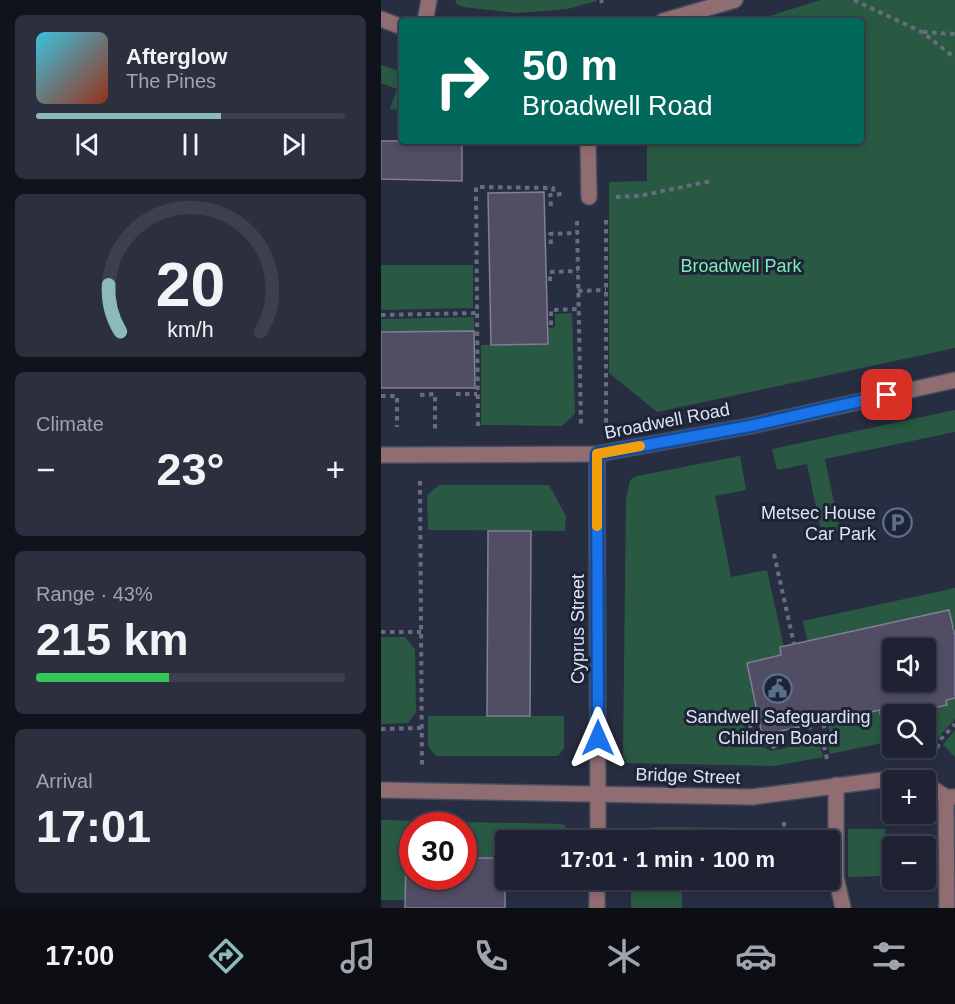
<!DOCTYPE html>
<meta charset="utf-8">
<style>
:root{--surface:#1e2232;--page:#2b2f3e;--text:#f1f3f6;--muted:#a1a4ac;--line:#3c3f4d;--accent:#8bbbb9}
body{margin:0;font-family:Arial,sans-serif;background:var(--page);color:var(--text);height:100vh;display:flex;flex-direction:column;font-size:22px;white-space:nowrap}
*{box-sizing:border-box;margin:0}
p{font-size:20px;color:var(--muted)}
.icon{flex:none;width:33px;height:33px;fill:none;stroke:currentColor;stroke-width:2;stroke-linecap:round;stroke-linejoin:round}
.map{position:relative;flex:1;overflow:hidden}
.drawer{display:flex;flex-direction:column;gap:15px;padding:15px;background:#10131c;width:381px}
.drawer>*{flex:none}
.top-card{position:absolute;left:18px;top:18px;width:465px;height:126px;border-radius:6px;box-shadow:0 3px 9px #0003,0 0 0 2px var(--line);background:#00695c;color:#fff;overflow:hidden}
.buttons{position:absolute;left:501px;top:638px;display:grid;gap:12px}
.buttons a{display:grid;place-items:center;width:54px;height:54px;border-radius:6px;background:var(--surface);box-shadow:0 3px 9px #0003,0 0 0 2px var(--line);font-size:30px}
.speed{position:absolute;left:18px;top:812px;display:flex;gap:12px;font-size:30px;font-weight:700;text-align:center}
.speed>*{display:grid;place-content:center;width:78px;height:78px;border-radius:50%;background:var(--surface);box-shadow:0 3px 9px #0003,0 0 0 2px var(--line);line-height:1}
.speed .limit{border:9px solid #d22;background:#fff;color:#111}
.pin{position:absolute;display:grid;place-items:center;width:51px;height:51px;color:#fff;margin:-26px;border-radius:12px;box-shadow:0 3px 9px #0006}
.me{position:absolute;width:66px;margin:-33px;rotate:0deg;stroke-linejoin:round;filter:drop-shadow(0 0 4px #0008)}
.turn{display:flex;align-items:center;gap:21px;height:126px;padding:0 24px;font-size:27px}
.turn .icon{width:78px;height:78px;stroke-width:2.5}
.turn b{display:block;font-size:42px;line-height:51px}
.big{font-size:45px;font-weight:600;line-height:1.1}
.drawer .card{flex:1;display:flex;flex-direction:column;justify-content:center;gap:9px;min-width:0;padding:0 21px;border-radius:9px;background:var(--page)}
.drawer .dial{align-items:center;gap:0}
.dial svg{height:156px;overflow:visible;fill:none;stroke:var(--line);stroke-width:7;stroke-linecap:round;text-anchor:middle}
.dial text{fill:var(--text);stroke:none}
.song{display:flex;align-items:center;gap:18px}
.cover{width:72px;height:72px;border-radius:9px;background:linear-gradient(135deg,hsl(190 70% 55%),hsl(10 70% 35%))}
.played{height:6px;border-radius:3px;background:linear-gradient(90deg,var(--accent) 60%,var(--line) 60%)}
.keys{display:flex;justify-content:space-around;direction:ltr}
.heat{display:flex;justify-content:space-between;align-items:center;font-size:33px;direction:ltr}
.charge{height:9px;border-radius:4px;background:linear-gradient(90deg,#34c759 43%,var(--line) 0)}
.trip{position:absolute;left:114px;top:830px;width:345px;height:60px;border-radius:6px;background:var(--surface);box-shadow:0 3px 9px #0003,0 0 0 2px var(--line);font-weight:600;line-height:60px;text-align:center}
.dock{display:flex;height:96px;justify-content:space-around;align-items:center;background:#0c0e14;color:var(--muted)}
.dock .icon{width:42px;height:42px}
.dock .selected{color:var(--accent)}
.dock b{font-size:27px;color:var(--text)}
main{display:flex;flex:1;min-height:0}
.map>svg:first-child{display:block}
</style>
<main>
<section class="drawer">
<div class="card">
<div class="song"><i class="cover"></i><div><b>Afterglow</b><p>The Pines</p></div></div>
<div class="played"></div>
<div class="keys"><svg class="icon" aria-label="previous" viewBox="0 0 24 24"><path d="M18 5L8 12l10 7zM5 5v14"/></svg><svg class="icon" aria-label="pause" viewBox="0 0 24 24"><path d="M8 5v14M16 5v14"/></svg><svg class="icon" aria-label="next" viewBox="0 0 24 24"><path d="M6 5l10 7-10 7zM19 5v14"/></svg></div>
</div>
<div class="card dial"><svg viewBox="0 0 100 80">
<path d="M14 69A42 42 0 1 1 86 69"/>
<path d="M14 69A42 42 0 0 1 8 45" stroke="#8bbbb9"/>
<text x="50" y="56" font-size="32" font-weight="700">20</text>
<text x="50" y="72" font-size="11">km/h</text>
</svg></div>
<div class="card"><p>Climate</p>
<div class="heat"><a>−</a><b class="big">23°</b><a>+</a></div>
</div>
<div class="card"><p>Range · 43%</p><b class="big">215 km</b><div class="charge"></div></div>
<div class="card"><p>Arrival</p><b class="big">17:01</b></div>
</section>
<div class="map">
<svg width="574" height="908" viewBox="0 0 574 908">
<rect width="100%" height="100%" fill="#282e42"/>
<g fill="#295942">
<path d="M74,0H216V1L186,9L136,13L82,7L76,4Z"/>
<path d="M439,0H574V348L276,412L228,373V182L266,181V141H480V21H373Z"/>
<path d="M0,65L21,72V110L9,109L16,89L0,83Z"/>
<path d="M0,265H92V308L0,310Z"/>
<path d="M191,313L194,414L181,426L100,425V345L166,344V329L174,327V314Z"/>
<path d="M93,317V331L0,332V319Z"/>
<path d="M574,410V432L444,459L459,531L441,535L426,464L396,470L391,449Z"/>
<path d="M359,456L365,490L334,496L350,577L386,570L403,647L399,648L400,655L366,663L377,715L362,719L366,738L390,751L438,741L442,757L394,766L246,763L242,756L245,499L249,480L256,476Z"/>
<path d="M58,485H168L185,516L184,531L47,530L46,495Z"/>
<path d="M574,588V627H572L568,610L481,629L428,649L422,621Z"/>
<path d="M0,637H24L34,649L35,712L27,723L0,724Z"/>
<path d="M574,698V719L553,742L545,740L544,714H512L511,741L449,754L446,739L450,738L446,721L499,710L500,714L523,709L524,713Z"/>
<path d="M47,716H183V748L177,756H55L47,746Z"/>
<path d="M574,730V757L562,745Z"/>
<path d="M0,820L179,824L184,825L186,840H124V858L83,857L82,825H32L31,857H25L24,900H0Z"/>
<path d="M278,827L398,828V836L411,840H251C256,828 267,828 278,827Z"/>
<path d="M409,828L445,829V840H425Z"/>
<path d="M467,829H504L503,876L467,877Z"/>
<path d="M151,879H187V888L151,889Z"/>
<rect x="250" y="879" width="51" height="29"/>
</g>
<g fill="#504d64" stroke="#817e96" stroke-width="1.5" fill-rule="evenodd">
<path d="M0,141H81V181L0,179Z"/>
<path d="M163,192L167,344L110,345L107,193Z"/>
<path d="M93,331L94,388H0V332Z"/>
<path d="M107,531H150L149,716H106Z"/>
<path d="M568,610L574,636V698L565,700L566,705L524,714L523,709L499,714V710L381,735L366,663L400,655L399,647ZM512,648H544V681H512Z"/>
<path d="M25,857H32V876H82V858H124V908H24Z"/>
</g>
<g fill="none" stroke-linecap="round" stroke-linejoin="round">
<defs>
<g id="minor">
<path d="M0,19L21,27"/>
<path d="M44,21L48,0"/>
<path d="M282,21L354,0"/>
<path d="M207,141L208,197"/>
<path d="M216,454L217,840"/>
<path d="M0,455L216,454L369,426L574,380"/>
<path d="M544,784L565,797H573"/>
<path d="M455,785V877L462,908"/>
<path d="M0,790L371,797L516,778L539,780"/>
<path d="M565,797L566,908"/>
<path d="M216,908V879"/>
</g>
</defs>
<use href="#minor" stroke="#454b5e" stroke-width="18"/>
<g stroke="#676d7e" stroke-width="4" stroke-dasharray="4.5 4.5" stroke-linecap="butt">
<path d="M220,0L221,3"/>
<path d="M473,0L541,32L574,58"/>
<path d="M542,32L574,34"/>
<path d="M235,197L258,196L330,181"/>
<path d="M170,206L169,195L181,194"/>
<path d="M225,220V425"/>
<path d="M196,221L200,426"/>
<path d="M170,244L169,234L196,233"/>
<path d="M169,281V272L197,271"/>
<path d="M197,291L225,290"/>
<path d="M0,315L96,313"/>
<path d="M170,325V310L198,309"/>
<path d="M75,394H96"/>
<path d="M39,395L54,394V429"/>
<path d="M0,396H16V427"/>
<path d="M97,426L95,187L172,188L173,195"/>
<path d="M39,481L41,765"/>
<path d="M393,554L413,644"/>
<path d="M0,632H40"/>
<path d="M573,632L574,631"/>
<path d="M378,721L369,724L371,737L391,747L445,736L442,722"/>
<path d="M428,725L431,739"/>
<path d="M0,729L41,728"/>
<path d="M441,737L446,759"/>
<path d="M556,748L560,739L574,724"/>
<path d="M403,822V832L418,840"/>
</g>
<use href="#minor" stroke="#906d71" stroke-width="15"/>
</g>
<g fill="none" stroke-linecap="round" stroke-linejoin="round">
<defs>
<path id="route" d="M217,738L216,454L369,426L506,395"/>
</defs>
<use href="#route" stroke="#114b97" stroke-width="15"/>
<use href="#route" stroke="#1a73e8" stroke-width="10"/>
<path stroke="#f59e0b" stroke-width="10" d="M216,526V454L259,446"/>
</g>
<defs>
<symbol id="parking-ring" viewBox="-11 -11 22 22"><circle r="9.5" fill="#1e2437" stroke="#5c6f8a" stroke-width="1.5"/><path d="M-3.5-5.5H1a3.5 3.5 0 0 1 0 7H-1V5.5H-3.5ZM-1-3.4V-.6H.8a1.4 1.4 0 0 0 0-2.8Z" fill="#5c6f8a"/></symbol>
<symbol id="civic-ring" viewBox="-11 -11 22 22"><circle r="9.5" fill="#1e2437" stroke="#5c6f8a" stroke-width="1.5"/><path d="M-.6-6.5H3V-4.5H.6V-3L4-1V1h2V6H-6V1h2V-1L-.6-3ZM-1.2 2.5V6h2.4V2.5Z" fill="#5c6f8a"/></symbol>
</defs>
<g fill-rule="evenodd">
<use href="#parking-ring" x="500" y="506" width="33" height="33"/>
<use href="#civic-ring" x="380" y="672" width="33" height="33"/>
</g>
<g text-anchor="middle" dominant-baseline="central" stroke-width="6" stroke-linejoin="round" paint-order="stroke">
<g font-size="18" fill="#7fecb5" stroke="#1e2437">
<text x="360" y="266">Broadwell Park</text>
</g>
<g font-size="18" fill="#dfe4f1" stroke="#1e2437">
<text transform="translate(286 421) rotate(-11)">Broadwell Road</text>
<text transform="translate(197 629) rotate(-90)">Cyprus Street</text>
<text transform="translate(307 776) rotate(2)">Bridge Street</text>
</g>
<g font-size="18" fill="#dfe4f1" stroke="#1e2437" text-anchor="end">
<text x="495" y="513">Metsec House<tspan x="495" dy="21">Car Park</tspan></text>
<text x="397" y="717" text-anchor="middle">Sandwell Safeguarding<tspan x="397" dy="21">Children Board</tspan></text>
</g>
</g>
</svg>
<div class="buttons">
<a><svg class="icon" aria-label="sound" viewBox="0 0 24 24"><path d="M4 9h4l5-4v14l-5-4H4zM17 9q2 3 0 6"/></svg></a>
<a><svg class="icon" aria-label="search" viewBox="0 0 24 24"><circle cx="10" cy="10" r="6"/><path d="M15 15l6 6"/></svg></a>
<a>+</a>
<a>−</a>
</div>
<div class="speed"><div class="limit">30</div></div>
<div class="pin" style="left:506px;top:395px;background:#d93025"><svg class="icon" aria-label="arrive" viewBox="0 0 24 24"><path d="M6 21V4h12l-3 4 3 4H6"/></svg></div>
<svg class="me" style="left:217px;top:738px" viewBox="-20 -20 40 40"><path d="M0-17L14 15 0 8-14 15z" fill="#1a73e8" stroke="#fff" stroke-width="4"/></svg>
<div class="trip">17:01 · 1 min · 100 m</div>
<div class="top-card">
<div class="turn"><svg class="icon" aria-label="right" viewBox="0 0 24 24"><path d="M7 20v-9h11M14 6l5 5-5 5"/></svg><div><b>50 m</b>Broadwell Road</div></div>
</div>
</div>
</main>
<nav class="dock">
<b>17:00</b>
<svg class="icon selected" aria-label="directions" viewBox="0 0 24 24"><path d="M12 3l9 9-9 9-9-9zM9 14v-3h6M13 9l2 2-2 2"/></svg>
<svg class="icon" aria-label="music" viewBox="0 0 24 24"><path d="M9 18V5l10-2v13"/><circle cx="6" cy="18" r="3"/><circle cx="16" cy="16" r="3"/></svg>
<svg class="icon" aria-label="phone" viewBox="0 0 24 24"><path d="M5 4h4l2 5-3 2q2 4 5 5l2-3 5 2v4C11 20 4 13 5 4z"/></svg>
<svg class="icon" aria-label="climate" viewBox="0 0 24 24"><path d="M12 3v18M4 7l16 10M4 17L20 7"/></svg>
<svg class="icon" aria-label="car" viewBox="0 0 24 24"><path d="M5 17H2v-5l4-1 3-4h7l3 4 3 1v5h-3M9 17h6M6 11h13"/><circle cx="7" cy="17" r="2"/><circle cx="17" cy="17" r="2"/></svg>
<svg class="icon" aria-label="filters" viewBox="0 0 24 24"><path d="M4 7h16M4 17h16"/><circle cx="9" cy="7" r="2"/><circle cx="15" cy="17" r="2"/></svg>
</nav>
